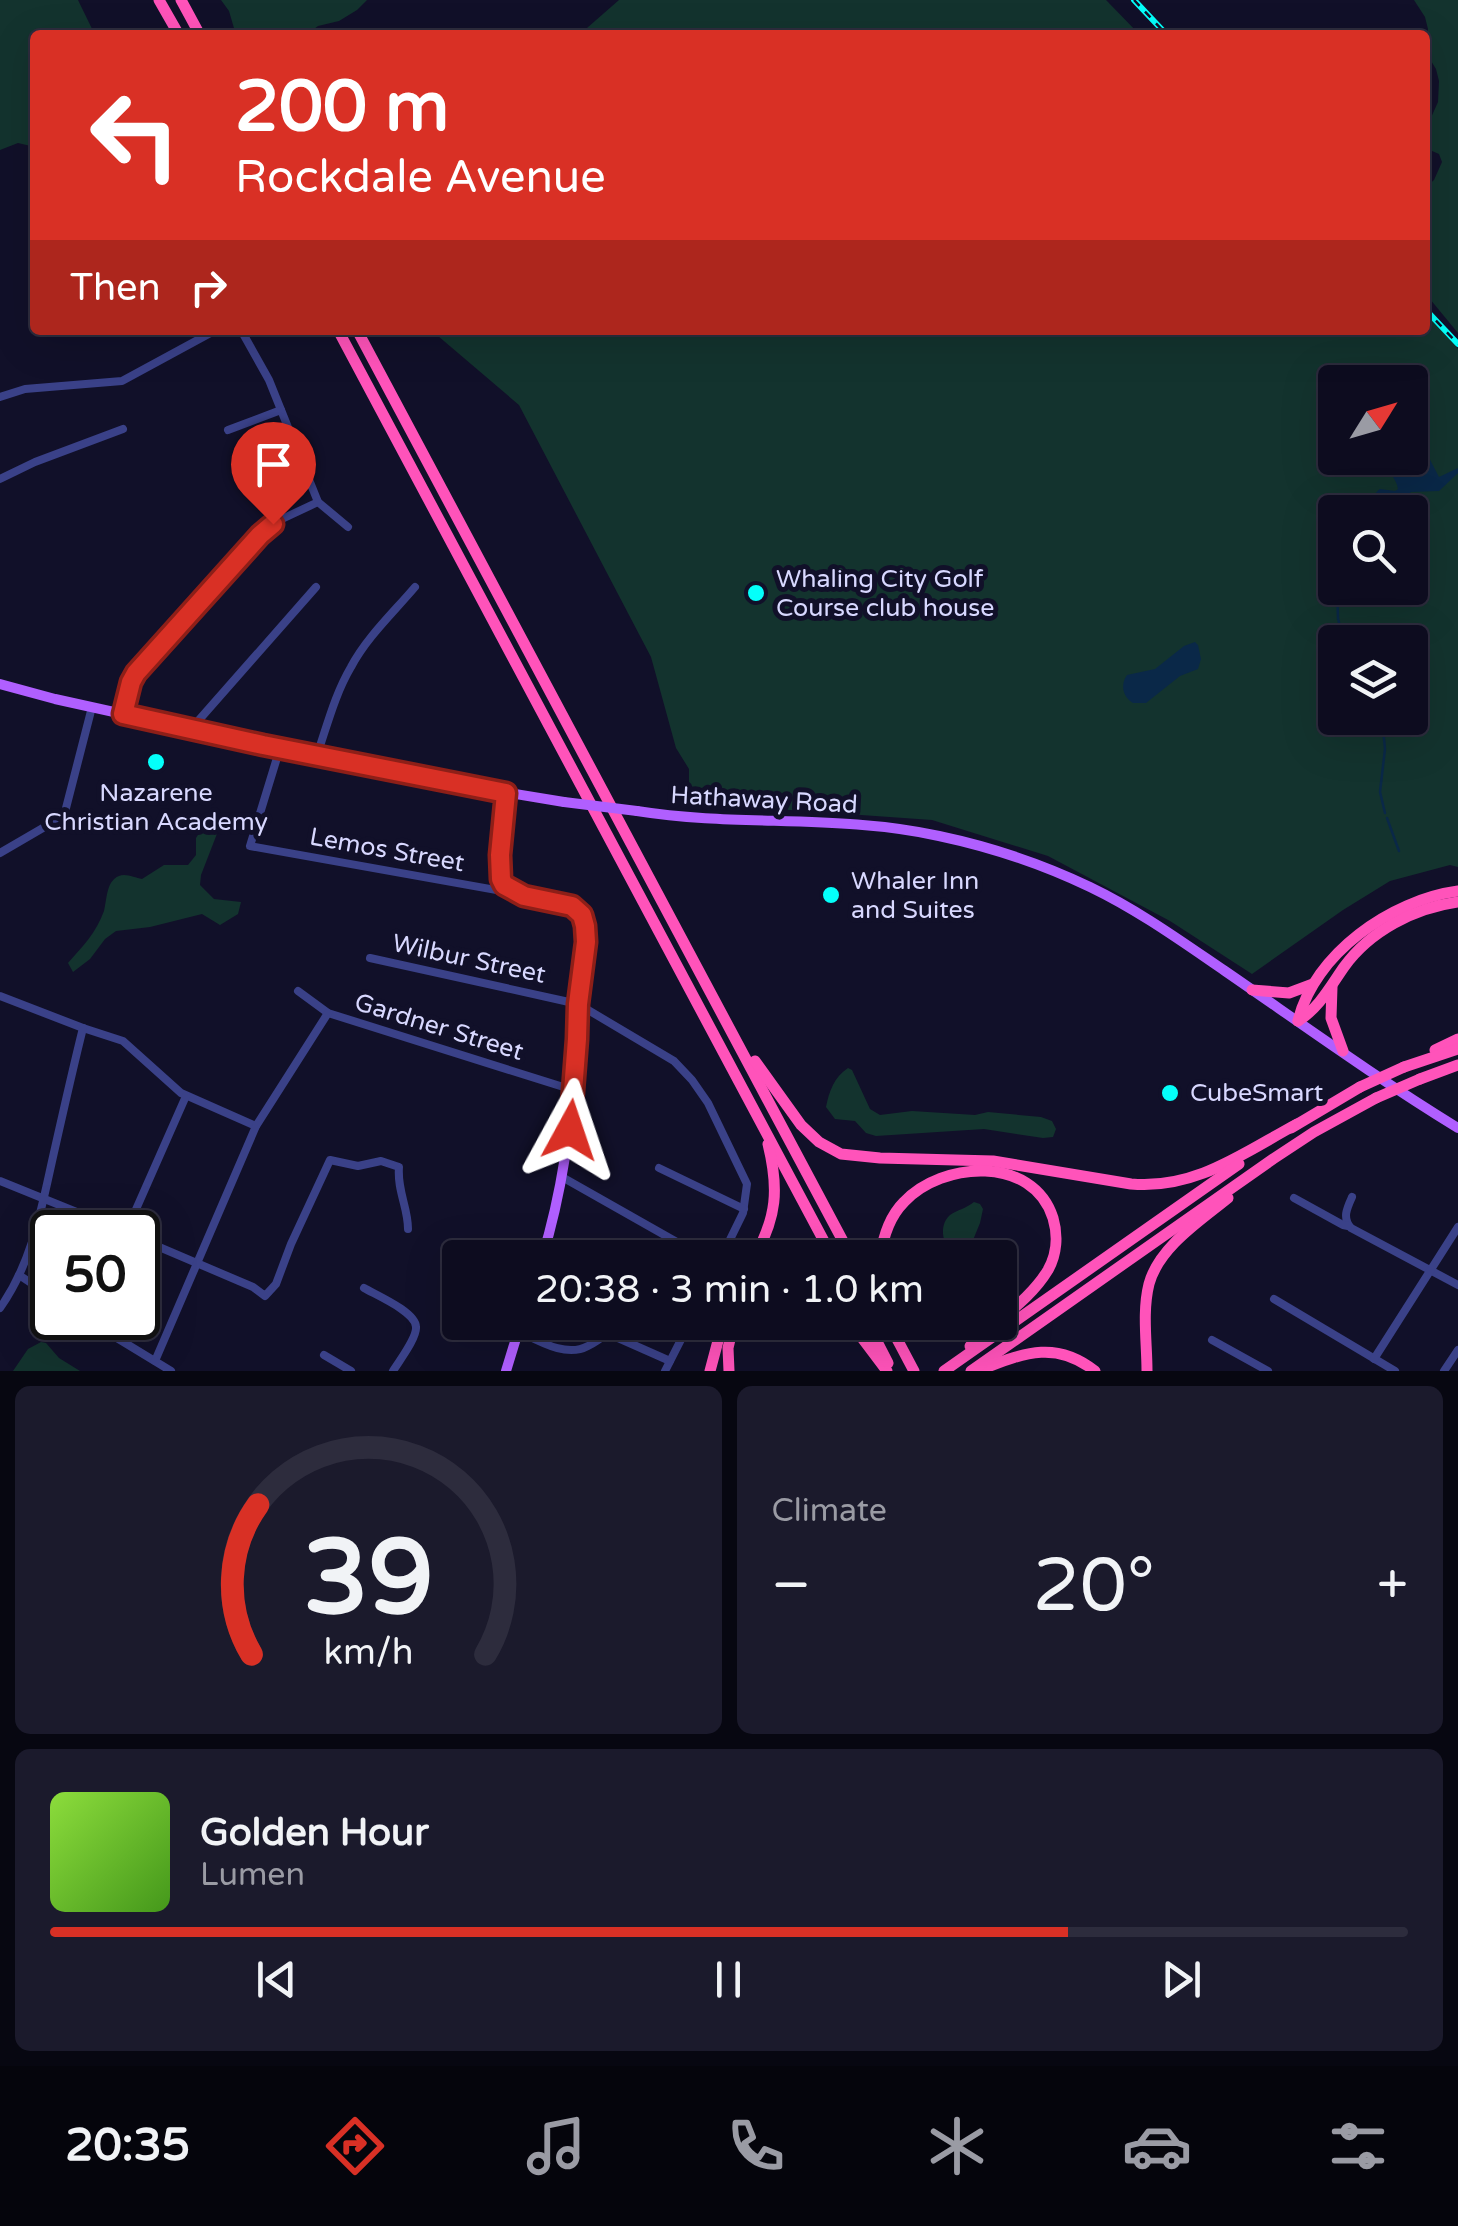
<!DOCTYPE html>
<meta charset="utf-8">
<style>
:root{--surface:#0d0c1f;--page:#1b1a2c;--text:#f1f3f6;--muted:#9a9ba4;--line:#2d2c3d;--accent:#d93025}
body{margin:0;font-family:"Varela Round",sans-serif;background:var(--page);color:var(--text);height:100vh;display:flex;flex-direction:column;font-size:38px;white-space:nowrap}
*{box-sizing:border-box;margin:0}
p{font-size:32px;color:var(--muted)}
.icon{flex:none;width:55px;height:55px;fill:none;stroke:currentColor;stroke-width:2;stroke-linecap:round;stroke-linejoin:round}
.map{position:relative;height:1371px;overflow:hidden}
.sheet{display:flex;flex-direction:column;gap:15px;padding:15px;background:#070711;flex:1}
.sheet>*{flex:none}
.top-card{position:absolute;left:30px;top:30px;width:1400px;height:305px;border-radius:10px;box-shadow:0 10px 40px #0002,0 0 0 2px var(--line);background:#d93025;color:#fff;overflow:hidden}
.needle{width:65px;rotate:53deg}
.tools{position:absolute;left:1318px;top:365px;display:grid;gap:20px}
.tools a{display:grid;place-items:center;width:110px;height:110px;border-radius:10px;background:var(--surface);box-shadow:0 10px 40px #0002,0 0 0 2px var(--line);font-size:50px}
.speed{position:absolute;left:30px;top:1210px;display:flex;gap:20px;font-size:50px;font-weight:700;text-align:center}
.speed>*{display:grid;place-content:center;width:130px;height:130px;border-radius:50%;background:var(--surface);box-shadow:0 10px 40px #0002,0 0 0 2px var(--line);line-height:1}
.speed .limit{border:5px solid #111;border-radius:15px;background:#fff;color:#111}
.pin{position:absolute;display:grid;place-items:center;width:85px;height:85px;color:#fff;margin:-102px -42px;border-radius:50% 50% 50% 0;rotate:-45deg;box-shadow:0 0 10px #0007}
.pin .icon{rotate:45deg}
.me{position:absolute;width:110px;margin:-55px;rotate:5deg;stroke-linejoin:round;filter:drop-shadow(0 0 8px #0008)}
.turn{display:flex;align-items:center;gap:35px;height:210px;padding:0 40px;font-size:45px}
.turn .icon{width:130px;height:130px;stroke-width:2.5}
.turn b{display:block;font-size:70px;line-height:85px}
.then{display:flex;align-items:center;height:95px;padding:0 40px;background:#0003;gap:20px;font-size:38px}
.big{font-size:75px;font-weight:600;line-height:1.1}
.sheet .tile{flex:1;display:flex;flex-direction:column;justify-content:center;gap:15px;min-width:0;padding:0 35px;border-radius:15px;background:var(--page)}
.sheet .dial{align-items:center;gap:0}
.dial svg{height:260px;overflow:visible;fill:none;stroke:var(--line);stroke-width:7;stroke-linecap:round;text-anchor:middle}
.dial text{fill:var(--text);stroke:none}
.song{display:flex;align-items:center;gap:30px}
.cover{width:120px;height:120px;border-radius:15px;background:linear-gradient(135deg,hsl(90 70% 55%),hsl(100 70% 35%))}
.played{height:10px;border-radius:5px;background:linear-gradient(90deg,var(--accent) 75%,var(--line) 75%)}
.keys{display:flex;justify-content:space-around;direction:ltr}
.heat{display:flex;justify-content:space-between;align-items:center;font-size:55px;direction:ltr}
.sheet .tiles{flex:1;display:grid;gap:15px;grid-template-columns:1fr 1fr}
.tile:last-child{grid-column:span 2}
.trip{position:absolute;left:442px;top:1240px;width:575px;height:100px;border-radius:10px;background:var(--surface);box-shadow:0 10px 40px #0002,0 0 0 2px var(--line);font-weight:600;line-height:100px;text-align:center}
.dock{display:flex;height:160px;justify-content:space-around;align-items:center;background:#05050c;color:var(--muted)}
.dock .icon{width:70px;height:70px}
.dock .selected{color:var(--accent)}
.dock b{font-size:45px;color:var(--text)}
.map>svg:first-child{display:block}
</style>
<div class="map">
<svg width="1458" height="1371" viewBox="0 0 1458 1371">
<rect width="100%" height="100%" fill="#111029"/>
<g fill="#13332e" fill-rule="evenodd">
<path d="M0,0H78L95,35H35V147L18,143L0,150Z"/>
<path d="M221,0H367L357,10L339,21L318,26L306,35H236L229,11Z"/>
<path d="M619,0H1106L1140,35H579Z"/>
<path d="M1414,0H1458V333L1425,293V188L1434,180L1442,162L1439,154L1425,148V131L1438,102L1439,81L1436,69L1425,51L1428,29L1425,17Z"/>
<path d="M1425,309L1458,349V867L1450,865L1390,881L1343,910L1252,974L1170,921L1048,856L932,820L689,803V769L676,748L651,657L519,405L431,330H1425ZM1335,382H1410V458H1335ZM1335,512H1410V588H1335ZM1335,642H1410V718H1335Z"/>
<path d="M217,818L220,826L201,875L200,885L214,899L241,902L238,914L220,925L202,914L150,927L116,931L105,939L90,959L73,972L68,963C83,946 96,933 104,911C107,900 106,881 119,876C126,873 135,878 142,879L164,865H188L196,855V838L205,824Z"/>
<path d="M848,1068L852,1070L870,1109L880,1115L912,1111L975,1115L988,1112L1041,1117L1052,1121L1056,1129L1053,1137L1043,1138L984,1129L876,1136L866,1133L855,1121L835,1119L826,1107C829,1092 834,1077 848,1068Z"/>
<path d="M974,1202L980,1204L983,1209L980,1223L966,1257H951C945,1245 937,1227 950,1215C957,1210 967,1208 974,1202Z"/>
<path d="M41,1342L46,1343L59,1358L80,1371H13L28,1349Z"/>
</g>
<g fill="#0a2848">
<path d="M1410,434L1426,452L1439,477L1458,468V473L1439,491L1410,492L1425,509L1424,518L1413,524H1410V512H1374C1371,504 1372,494 1380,489L1395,491L1398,489C1396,476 1386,472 1383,458H1410Z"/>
<path d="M1195,642L1198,645L1201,659L1198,669L1180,676L1146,703H1133C1123,697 1120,685 1127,675L1155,669L1184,646Z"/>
</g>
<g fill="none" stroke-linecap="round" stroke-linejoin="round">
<g stroke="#0a2848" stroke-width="2.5">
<path d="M1335,519H1327L1325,523L1335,551"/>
<path d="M1337,588L1338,618L1343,642"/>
<path d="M1382,718L1385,749L1380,792L1385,813"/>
<path d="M1387,818L1399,851"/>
</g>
<g stroke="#3a4188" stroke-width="8">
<path d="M241,330L269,380L318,502L348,527"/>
<path d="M0,397L25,389L122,381L216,330"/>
<path d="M228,430L281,410"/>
<path d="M0,479L35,462L123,429"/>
<path d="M123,714L131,682L136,673L260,535L282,519L318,502"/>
<path d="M191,729L316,587"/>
<path d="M280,748L250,846L513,893"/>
<path d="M317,755C327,726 335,694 351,667C367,637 393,613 415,587"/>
<path d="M0,853L60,818L65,812L92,707"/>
<path d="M370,958L578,1004L674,1061L692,1080L708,1103L747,1184L743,1213L721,1258"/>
<path d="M298,991L328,1013L573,1090"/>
<path d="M0,996L83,1028L123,1041L181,1093L256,1126"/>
<path d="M659,1168L744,1209"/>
<path d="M562,1177L705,1258"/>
<path d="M0,1181L126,1232L186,1096"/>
<path d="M1352,1197C1347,1208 1342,1218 1351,1228L1458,1285"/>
<path d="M1294,1198L1343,1225L1348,1226"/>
<path d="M138,1238L253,1287L265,1296L276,1284L291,1244L330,1160L358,1166L381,1161L399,1167C397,1191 408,1207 408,1229"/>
<path d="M19,1275L52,1297"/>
<path d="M364,1288C376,1295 416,1312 416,1327C417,1338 399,1361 393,1371"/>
<path d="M1274,1299L1395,1371"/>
<path d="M0,1308C34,1260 42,1204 55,1148C64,1108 73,1068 83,1028"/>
<path d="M84,1318L171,1371"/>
<path d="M518,1331C539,1341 566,1358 588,1346C596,1342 601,1337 609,1334L670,1361"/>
<path d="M1212,1340L1268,1371"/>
<path d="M324,1355L351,1371"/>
<path d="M1374,1359L1458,1227"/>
<path d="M155,1361L256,1126L328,1013"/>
<path d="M665,1371L690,1322"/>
<path d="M1444,1371L1458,1350"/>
</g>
<g stroke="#b05fff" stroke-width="10">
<path d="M0,684L55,699L263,745L491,790L564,802"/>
<path d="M506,793C502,813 493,866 503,883C519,911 571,887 583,918C591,940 580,979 578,1002C577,1014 578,1027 577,1040C573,1114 564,1187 542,1258"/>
<path d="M637,811C737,827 840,814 939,836C991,847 1042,864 1090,887C1138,910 1181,941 1225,971C1302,1024 1378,1079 1458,1128"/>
<path d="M506,1371L521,1322"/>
</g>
<g stroke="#ff53ba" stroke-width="11">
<path d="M159,0L179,35"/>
<path d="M181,0L200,35"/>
<path d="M338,330L833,1258"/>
<path d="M357,330L852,1258"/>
<path d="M1332,987L1331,1018L1343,1051"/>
<path d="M1252,990L1289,993L1313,984"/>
<path d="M1298,1021C1314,954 1391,900 1458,891"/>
<path d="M1298,1021C1319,1008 1330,987 1344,967C1370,931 1414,908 1458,902"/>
<path d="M1435,1050L1458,1039"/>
<path d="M755,1061L801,1125L819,1142L841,1154L880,1158L993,1161L1131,1184C1195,1190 1243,1153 1297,1124"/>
<path d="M1404,1067L1458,1049"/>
<path d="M1420,1079L1458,1065"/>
<path d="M1291,1128L1360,1087"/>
<path d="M754,1258C777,1217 779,1189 768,1144"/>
<path d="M880,1258C883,1237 889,1217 904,1202C942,1161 1033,1155 1053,1218C1058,1235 1057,1254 1048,1270C1036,1290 1018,1305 1000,1320"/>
<path d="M850,1322L887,1371"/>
<path d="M867,1322L888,1363"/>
<path d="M888,1322L914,1371"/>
<path d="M970,1346L997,1322"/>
<path d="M985,1368C1026,1352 1057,1341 1095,1371"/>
<path d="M710,1371L723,1322"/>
<path d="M729,1371L728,1348L734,1322"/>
<path d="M944,1371L1239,1164"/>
<path d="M971,1371L1273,1159L1314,1132L1376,1098"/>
<path d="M1147,1371C1147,1343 1142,1312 1149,1284C1159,1247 1200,1221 1228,1198"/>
</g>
<defs>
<g id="rail">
<path d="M1134,0L1167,35"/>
<path d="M1425,309L1458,344"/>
</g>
</defs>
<use href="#rail" stroke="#04fffa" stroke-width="6"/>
<use href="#rail" stroke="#111029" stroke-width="2.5" stroke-dasharray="8" stroke-linecap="butt"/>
<path stroke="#b05fff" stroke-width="10" d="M564,802L637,811"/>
<g stroke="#ff53ba" stroke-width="11">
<path d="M1360,1087L1404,1067"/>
<path d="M1376,1098L1420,1079"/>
</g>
</g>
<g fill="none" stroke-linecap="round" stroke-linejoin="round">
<defs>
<path id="route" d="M273,524L260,535L136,673L131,682L123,714L263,745L506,793L500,855L501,879L504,885L524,896L572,906L582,915L585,926L586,942L578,1004L577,1039L570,1130"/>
</defs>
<use href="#route" stroke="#8d1f18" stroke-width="25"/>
<use href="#route" stroke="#d93025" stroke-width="18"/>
</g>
<g fill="#04fffa" stroke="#111029" stroke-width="4">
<circle cx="756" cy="593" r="10"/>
<circle cx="156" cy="762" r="10"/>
<circle cx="831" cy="895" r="10"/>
<circle cx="1170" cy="1093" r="10"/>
</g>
<g text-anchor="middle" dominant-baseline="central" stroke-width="10" stroke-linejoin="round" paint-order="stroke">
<g font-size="25" fill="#d8d8ff" stroke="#111029" text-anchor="start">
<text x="776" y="579">Whaling City Golf<tspan x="776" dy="29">Course club house</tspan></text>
<text x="156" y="793" text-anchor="middle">Nazarene<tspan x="156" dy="29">Christian Academy</tspan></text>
<text x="851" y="881">Whaler Inn<tspan x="851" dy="29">and Suites</tspan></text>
<text x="1190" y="1093">CubeSmart</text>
</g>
<g font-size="25" fill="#d8d8ff" stroke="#111029">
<text transform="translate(764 800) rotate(3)">Hathaway Road</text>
<text transform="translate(387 850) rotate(10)">Lemos Street</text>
<text transform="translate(469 959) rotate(12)">Wilbur Street</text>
<text transform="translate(439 1027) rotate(17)">Gardner Street</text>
</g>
</g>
</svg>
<div class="tools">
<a><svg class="needle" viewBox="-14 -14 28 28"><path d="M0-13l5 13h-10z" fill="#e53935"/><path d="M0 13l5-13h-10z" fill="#9a9ba4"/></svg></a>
<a><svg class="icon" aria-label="search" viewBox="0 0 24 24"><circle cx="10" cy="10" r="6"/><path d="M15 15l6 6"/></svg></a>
<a><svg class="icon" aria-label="layers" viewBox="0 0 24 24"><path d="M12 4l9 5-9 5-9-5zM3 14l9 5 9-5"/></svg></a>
</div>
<div class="speed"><div class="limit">50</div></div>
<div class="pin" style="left:273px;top:524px;background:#d93025"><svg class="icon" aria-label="arrive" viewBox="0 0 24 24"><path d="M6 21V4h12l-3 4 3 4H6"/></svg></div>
<svg class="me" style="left:570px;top:1130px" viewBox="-20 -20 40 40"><path d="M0-17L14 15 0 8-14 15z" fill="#d93025" stroke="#fff" stroke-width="4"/></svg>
<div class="trip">20:38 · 3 min · 1.0 km</div>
<div class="top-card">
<div class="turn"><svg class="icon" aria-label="left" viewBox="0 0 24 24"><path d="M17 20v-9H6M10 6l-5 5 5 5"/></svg><div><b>200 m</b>Rockdale Avenue</div></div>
<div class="then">Then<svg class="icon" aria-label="right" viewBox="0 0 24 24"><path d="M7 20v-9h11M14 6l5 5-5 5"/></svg></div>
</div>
</div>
<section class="sheet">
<div class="tiles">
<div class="tile dial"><svg viewBox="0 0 100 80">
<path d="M14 69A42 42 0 1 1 86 69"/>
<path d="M14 69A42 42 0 0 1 16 23" stroke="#d93025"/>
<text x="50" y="56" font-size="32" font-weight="700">39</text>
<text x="50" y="72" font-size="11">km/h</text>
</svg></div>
<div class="tile"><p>Climate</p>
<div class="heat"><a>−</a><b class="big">20°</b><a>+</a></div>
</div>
<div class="tile">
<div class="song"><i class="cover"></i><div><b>Golden Hour</b><p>Lumen</p></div></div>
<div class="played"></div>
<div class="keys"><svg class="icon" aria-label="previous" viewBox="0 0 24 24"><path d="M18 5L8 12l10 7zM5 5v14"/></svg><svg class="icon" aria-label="pause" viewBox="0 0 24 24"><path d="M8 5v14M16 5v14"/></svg><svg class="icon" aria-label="next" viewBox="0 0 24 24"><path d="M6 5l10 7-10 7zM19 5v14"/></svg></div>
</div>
</div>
</section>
<nav class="dock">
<b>20:35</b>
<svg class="icon selected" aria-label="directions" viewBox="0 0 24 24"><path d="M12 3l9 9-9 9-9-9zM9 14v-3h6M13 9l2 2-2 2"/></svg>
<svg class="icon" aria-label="music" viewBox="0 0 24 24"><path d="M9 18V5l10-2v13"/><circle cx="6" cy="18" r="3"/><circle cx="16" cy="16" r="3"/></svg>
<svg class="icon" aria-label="phone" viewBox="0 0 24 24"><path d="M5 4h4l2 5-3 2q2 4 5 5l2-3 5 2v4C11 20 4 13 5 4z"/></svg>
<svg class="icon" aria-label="climate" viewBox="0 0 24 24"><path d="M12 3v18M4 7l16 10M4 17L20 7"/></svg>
<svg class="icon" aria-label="car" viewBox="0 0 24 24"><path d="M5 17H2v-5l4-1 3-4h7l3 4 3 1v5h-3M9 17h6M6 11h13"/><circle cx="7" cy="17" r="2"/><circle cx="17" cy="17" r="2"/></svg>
<svg class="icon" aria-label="filters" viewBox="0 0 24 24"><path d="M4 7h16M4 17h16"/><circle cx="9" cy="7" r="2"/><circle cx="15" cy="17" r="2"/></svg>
</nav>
